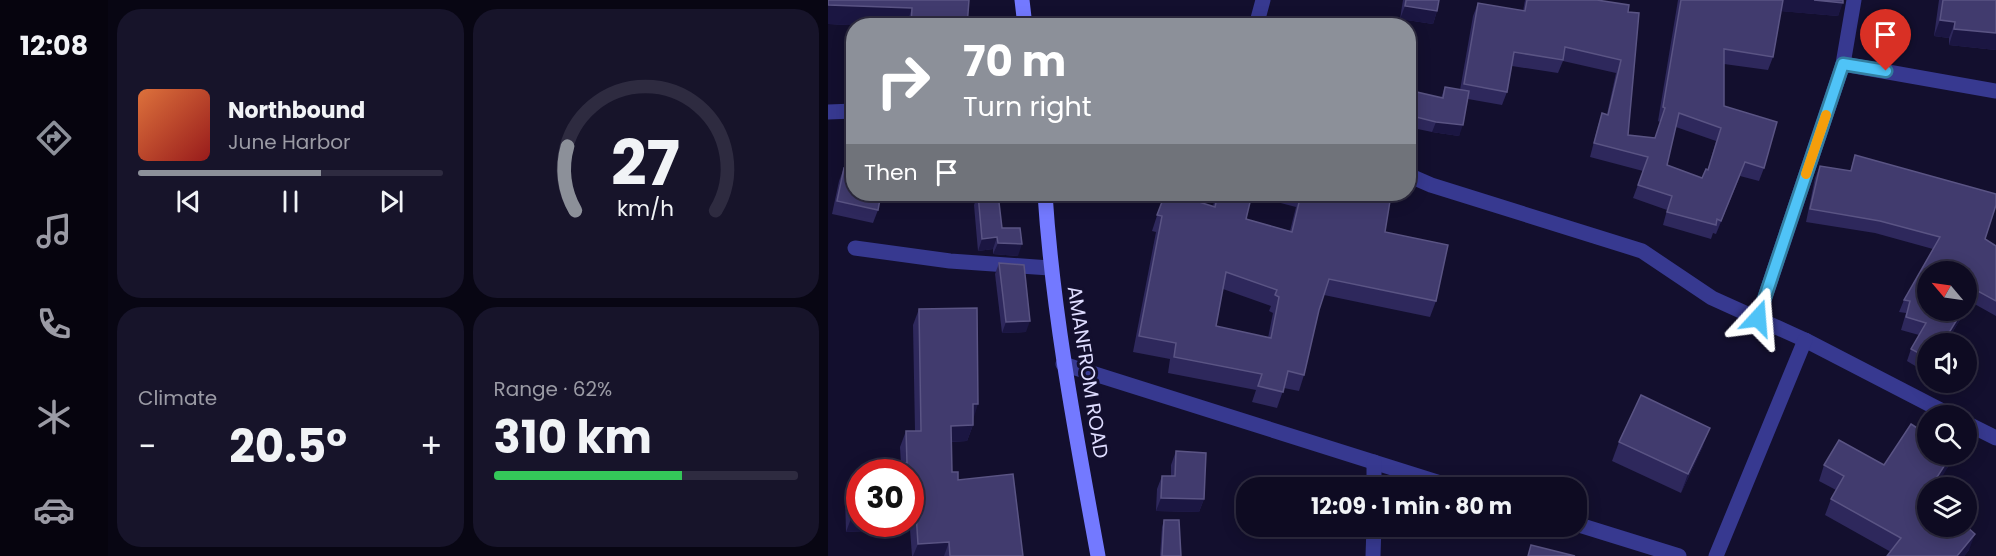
<!DOCTYPE html>
<meta charset="utf-8">
<style>
:root{--surface:#0e0b22;--page:#17142a;--text:#f1f3f6;--muted:#9b9ba5;--line:#2e2b40;--accent:#8c9099}
body{margin:0;font-family:Poppins,sans-serif;background:var(--page);color:var(--text);height:100vh;display:flex;flex-direction:column;font-size:22px;white-space:nowrap}
*{box-sizing:border-box;margin:0}
p{font-size:20px;color:var(--muted)}
.icon{flex:none;width:33px;height:33px;fill:none;stroke:currentColor;stroke-width:2;stroke-linecap:round;stroke-linejoin:round}
.map{position:relative;flex:1;overflow:hidden}
.details{display:flex;flex-direction:column;gap:9px;padding:9px;background:#080613;width:720px}
.details>*{flex:none}
.top-card{position:absolute;left:18px;top:18px;width:570px;height:183px;border-radius:24px;box-shadow:0 3px 15px #0003,0 0 0 2px var(--line);background:#8c9099;color:#fff;overflow:hidden}
.needle{width:39px;rotate:299deg}
.controls{position:absolute;left:1089px;top:261px;display:grid;gap:12px}
.controls a{display:grid;place-items:center;width:60px;height:60px;border-radius:50%;background:var(--surface);box-shadow:0 3px 15px #0003,0 0 0 2px var(--line);font-size:30px}
.speed{position:absolute;left:18px;top:459px;display:flex;gap:12px;font-size:30px;font-weight:700;text-align:center}
.speed>*{display:grid;place-content:center;width:78px;height:78px;border-radius:50%;background:var(--surface);box-shadow:0 3px 15px #0003,0 0 0 2px var(--line);line-height:1}
.speed .limit{border:9px solid #d22;background:#fff;color:#111}
.pin{position:absolute;display:grid;place-items:center;width:51px;height:51px;color:#fff;margin:-62px -26px;border-radius:50% 50% 50% 0;rotate:-45deg;box-shadow:0 0 6px #0007}
.pin .icon{rotate:45deg}
.me{position:absolute;width:66px;margin:-33px;rotate:19deg;stroke-linejoin:round;filter:drop-shadow(0 0 4px #0008)}
.turn{display:flex;align-items:center;gap:21px;height:126px;padding:0 18px;font-size:27px}
.turn .icon{width:78px;height:78px;stroke-width:2.5}
.turn b{display:block;font-size:42px;line-height:51px}
.then{display:flex;align-items:center;height:57px;padding:0 18px;background:#0003;gap:12px;font-size:22px}
.big{font-size:45px;font-weight:700;line-height:1.1}
.details .widget{flex:1;display:flex;flex-direction:column;justify-content:center;gap:9px;min-width:0;padding:0 21px;border-radius:24px;background:var(--page)}
.details .dial{align-items:center;gap:0}
.dial svg{height:156px;overflow:visible;fill:none;stroke:var(--line);stroke-width:7;stroke-linecap:round;text-anchor:middle}
.dial text{fill:var(--text);stroke:none}
.song{display:flex;align-items:center;gap:18px}
.cover{width:72px;height:72px;border-radius:9px;background:linear-gradient(135deg,hsl(20 70% 55%),hsl(0 70% 35%))}
.played{height:6px;border-radius:3px;background:linear-gradient(90deg,var(--accent) 60%,var(--line) 60%)}
.keys{display:flex;justify-content:space-around;direction:ltr}
.heat{display:flex;justify-content:space-between;align-items:center;font-size:33px;direction:ltr}
.charge{height:9px;border-radius:4px;background:linear-gradient(90deg,#34c759 62%,var(--line) 0)}
.details .tiles{flex:1;display:grid;gap:9px;grid-template-columns:repeat(2,1fr)}
.trip{position:absolute;left:408px;top:477px;width:351px;height:60px;border-radius:24px;background:var(--surface);box-shadow:0 3px 15px #0003,0 0 0 2px var(--line);font-weight:700;line-height:60px;text-align:center}
main{display:flex;flex:1;min-height:0}
.menu{display:flex;flex-direction:column;width:108px;justify-content:space-around;align-items:center;background:#06040e;color:var(--muted)}
.menu .icon{width:42px;height:42px}
.menu .selected{color:var(--accent)}
.menu b{font-size:27px;color:var(--text)}
.map>svg:first-child{display:block}
</style>
<main>
<nav class="menu">
<b>12:08</b>
<svg class="icon selected" aria-label="directions" viewBox="0 0 24 24"><path d="M12 3l9 9-9 9-9-9zM9 14v-3h6M13 9l2 2-2 2"/></svg>
<svg class="icon" aria-label="music" viewBox="0 0 24 24"><path d="M9 18V5l10-2v13"/><circle cx="6" cy="18" r="3"/><circle cx="16" cy="16" r="3"/></svg>
<svg class="icon" aria-label="phone" viewBox="0 0 24 24"><path d="M5 4h4l2 5-3 2q2 4 5 5l2-3 5 2v4C11 20 4 13 5 4z"/></svg>
<svg class="icon" aria-label="climate" viewBox="0 0 24 24"><path d="M12 3v18M4 7l16 10M4 17L20 7"/></svg>
<svg class="icon" aria-label="car" viewBox="0 0 24 24"><path d="M5 17H2v-5l4-1 3-4h7l3 4 3 1v5h-3M9 17h6M6 11h13"/><circle cx="7" cy="17" r="2"/><circle cx="17" cy="17" r="2"/></svg>
</nav>
<section class="details">
<div class="tiles">
<div class="widget">
<div class="song"><i class="cover"></i><div><b>Northbound</b><p>June Harbor</p></div></div>
<div class="played"></div>
<div class="keys"><svg class="icon" aria-label="previous" viewBox="0 0 24 24"><path d="M18 5L8 12l10 7zM5 5v14"/></svg><svg class="icon" aria-label="pause" viewBox="0 0 24 24"><path d="M8 5v14M16 5v14"/></svg><svg class="icon" aria-label="next" viewBox="0 0 24 24"><path d="M6 5l10 7-10 7zM19 5v14"/></svg></div>
</div>
<div class="widget dial"><svg viewBox="0 0 100 80">
<path d="M14 69A42 42 0 1 1 86 69"/>
<path d="M14 69A42 42 0 0 1 10 36" stroke="#8c9099"/>
<text x="50" y="56" font-size="32" font-weight="700">27</text>
<text x="50" y="72" font-size="11">km/h</text>
</svg></div>
<div class="widget"><p>Climate</p>
<div class="heat"><a>−</a><b class="big">20.5°</b><a>+</a></div>
</div>
<div class="widget"><p>Range · 62%</p><b class="big">310 km</b><div class="charge"></div></div>
</div>
</section>
<div class="map">
<svg width="1168" height="556" viewBox="0 0 1168 556">
<rect width="100%" height="100%" fill="#130f2e"/>
<g fill="none" stroke-linecap="round" stroke-linejoin="round">
<path stroke="#373990" stroke-width="15" d="M27,248L122,261L222,268"/>
<g stroke="#373990" stroke-width="15">
<path d="M428,26L435,0"/>
<path d="M1015,64L1168,91"/>
<path d="M0,112L26,111"/>
<path d="M580,175L603,185L814,251L884,298L977,340L1124,416"/>
<path d="M930,318L1015,64L1026,0"/>
<path d="M235,364L628,488"/>
<path d="M1138,423L1168,438"/>
<path d="M546,488V462"/>
<path d="M748,524L851,556"/>
<path d="M545,556L546,526"/>
<path d="M888,556L977,340"/>
</g>
<g stroke="#7379ff" stroke-width="15">
<path d="M194,0L197,26"/>
<path d="M217,194C225,316 248,435 270,556"/>
</g>
</g>
<g fill="#2e285c" fill-rule="evenodd">
<path d="M141,0L139,26H41L0,24Z"/>
<path d="M575,0H611L609,11L605,24L572,19Z"/>
<path d="M697,0H769L800,12V135L827,138L832,122L830,121L850,0H1015L1010,16L953,11L945,57L940,70L896,64V106L936,168L931,181L912,176L888,234L885,233L883,239L835,225L839,210L805,198L815,171L762,157L770,126L774,113L779,114L788,73L735,61L730,73L684,66L679,92L674,105L640,99L631,136L604,132L580,127V90L613,98L617,87L632,90L645,16L650,3L695,11ZM848,127L888,141L880,169L874,178L839,165Z"/>
<path d="M1111,0H1168V50L1121,45V38L1106,36Z"/>
<path d="M1027,155L1168,246V316L1143,302L1138,310V272L1100,310H1138L1117,344H1100V371L1099,373L1079,361L1083,349L1091,335L1073,330L1078,313L1071,312L1076,300L1105,249L1047,233L978,222L987,178L992,166L1022,171Z"/>
<path d="M16,168L50,210L45,223L4,214L11,181Z"/>
<path d="M150,194L190,256L165,254V249L150,251L146,205Z"/>
<path d="M336,194L385,206L388,194H424L418,219L462,231L468,207L433,198L434,194H551L557,232L608,301L602,317L496,295L491,310L476,375L471,391L456,388L449,408L424,402L428,390L340,373L342,359L305,352L328,232L324,231ZM395,289L443,306L441,311L445,313L440,338L388,326Z"/>
<path d="M171,263L198,332L174,333L167,274Z"/>
<path d="M91,309L145,420V425L139,441L123,442L124,472L195,556H84L82,529L18,532L17,495L23,479L32,524L82,472H52L55,465L73,464L72,447L78,431H87L85,325Z"/>
<path d="M791,442L875,446L853,493L784,461Z"/>
<path d="M348,451L376,499L371,512L328,511L329,489L334,476H343V465Z"/>
<path d="M996,465H1056L1120,467L1100,488V526L1141,550L1136,556H1059L1063,552L997,515L1003,499L1008,490L991,481Z"/>
<path d="M336,520L353,556H332L334,527Z"/>
</g>
<g fill="#1b1642">
<path d="M955,0H986L1015,3L1010,16L951,11Z"/>
<path d="M0,5L84,8L78,26H41L0,24Z"/>
<path d="M577,6L609,11L605,24L572,19Z"/>
<path d="M1112,20L1127,22L1121,38L1106,36Z"/>
<path d="M1126,29L1168,33V50L1121,45Z"/>
<path d="M608,122L635,125L631,136L604,132Z"/>
<path d="M917,162L912,176L888,234L893,221Z"/>
<path d="M169,237L165,249L150,251L154,239Z"/>
<path d="M170,243L194,244L190,256L165,254Z"/>
<path d="M1148,290L1143,302L1138,310V304Z"/>
<path d="M1135,310H1138L1117,344H1114Z"/>
<path d="M202,321L198,332L174,333L178,322Z"/>
<path d="M145,404H150L145,420Z"/>
<path d="M145,425L139,441L117,442L123,426Z"/>
<path d="M882,428L875,446L853,493L860,474Z"/>
<path d="M1124,454L1120,467L1107,488H1102Z"/>
<path d="M333,498L376,499L371,512L328,511Z"/>
<path d="M82,513H88L82,529L18,532L24,516H32V524H82Z"/>
<path d="M1147,534L1141,550L1136,556H1129Z"/>
<path d="M121,542L116,556H85L90,544Z"/>
</g>
<g fill="#413b6e" stroke="#5a5484" stroke-width="1.5" fill-rule="evenodd">
<path d="M0,0H141L139,26H83L84,8L0,5Z"/>
<path d="M578,0H611L609,11L577,6Z"/>
<path d="M699,0H769L801,5L800,12L811,13L800,135L827,138L837,108L835,107L853,0H955L945,57L896,49V106L949,122L936,168L917,162L893,221L889,219L888,225L839,212L844,196L810,185L820,157L766,143L774,113L780,115L793,60L737,47L735,60L686,52L679,92L636,84L650,3L697,11ZM851,113L893,128L880,170L878,169L874,178L839,165Z"/>
<path d="M986,0H1015V3Z"/>
<path d="M1115,0H1168V33L1126,29L1127,22L1112,20Z"/>
<path d="M617,87L641,91L635,125L608,122L580,115V90L615,98Z"/>
<path d="M1027,155L1168,194V205L1157,239L1168,246V301L1148,290L1138,304V272H1100V310H1135L1114,344H1100V358L1083,349L1098,323L1078,317L1082,301L1076,300L1112,237L1052,221L982,209L992,166L1023,171Z"/>
<path d="M16,168L26,170V194H53L50,210L9,201Z"/>
<path d="M150,194H170L174,228H192L194,244L170,243L169,237L154,239Z"/>
<path d="M337,194H346L387,207L390,194H424L418,219L464,232L473,194H551L563,195L557,232L620,245L608,301L501,279L491,310L476,375L460,371L455,392L430,386L434,374L346,357L348,343L311,336L334,216L329,215ZM398,272L449,290L447,295L451,297L443,338L388,326Z"/>
<path d="M171,263L196,265L202,321L178,322Z"/>
<path d="M149,308L150,404H145V425L123,426L124,472H130V480L185,474L195,556H122L121,542L90,544L88,513H82V472H55V465L79,463L78,431H93L91,309Z"/>
<path d="M813,395L882,428L860,474L791,442Z"/>
<path d="M1083,424L1100,435V454H1124L1102,488H1100V491L1098,493L1100,494V526H1138L1147,534L1129,556H1059L1073,538L1003,499L1016,476L996,465L1011,440L1056,465Z"/>
<path d="M348,451L378,453L376,499L333,498L334,476H347Z"/>
<path d="M23,479H32V516H24Z"/>
<path d="M336,520H351L353,556H334Z"/>
<path d="M703,545L747,556H700Z"/>
</g>
<g fill="none" stroke-linecap="round" stroke-linejoin="round">
<defs>
<path id="route" d="M930,318L1015,64L1058,71"/>
</defs>
<use href="#route" stroke="#337fa1" stroke-width="15"/>
<use href="#route" stroke="#4fc3f7" stroke-width="10"/>
<path stroke="#f59e0b" stroke-width="10" d="M978,174L998,115"/>
</g>
<g text-anchor="middle" dominant-baseline="central" stroke-width="6" stroke-linejoin="round" paint-order="stroke">
<g font-size="20" fill="#dedcff" stroke="#130f2e">
<text transform="translate(260 372) rotate(81)">AMANFROM ROAD</text>
</g>
</g>
</svg>
<div class="controls">
<a><svg class="needle" viewBox="-14 -14 28 28"><path d="M0-13l5 13h-10z" fill="#e53935"/><path d="M0 13l5-13h-10z" fill="#9b9ba5"/></svg></a>
<a><svg class="icon" aria-label="sound" viewBox="0 0 24 24"><path d="M4 9h4l5-4v14l-5-4H4zM17 9q2 3 0 6"/></svg></a>
<a><svg class="icon" aria-label="search" viewBox="0 0 24 24"><circle cx="10" cy="10" r="6"/><path d="M15 15l6 6"/></svg></a>
<a><svg class="icon" aria-label="layers" viewBox="0 0 24 24"><path d="M12 4l9 5-9 5-9-5zM3 14l9 5 9-5"/></svg></a>
</div>
<div class="speed"><div class="limit">30</div></div>
<div class="pin" style="left:1058px;top:71px;background:#d93025"><svg class="icon" aria-label="arrive" viewBox="0 0 24 24"><path d="M6 21V4h12l-3 4 3 4H6"/></svg></div>
<svg class="me" style="left:930px;top:318px" viewBox="-20 -20 40 40"><path d="M0-17L14 15 0 8-14 15z" fill="#4fc3f7" stroke="#fff" stroke-width="4"/></svg>
<div class="trip">12:09 · 1 min · 80 m</div>
<div class="top-card">
<div class="turn"><svg class="icon" aria-label="right" viewBox="0 0 24 24"><path d="M7 20v-9h11M14 6l5 5-5 5"/></svg><div><b>70 m</b>Turn right</div></div>
<div class="then">Then<svg class="icon" aria-label="arrive" viewBox="0 0 24 24"><path d="M6 21V4h12l-3 4 3 4H6"/></svg></div>
</div>
</div>
</main>
